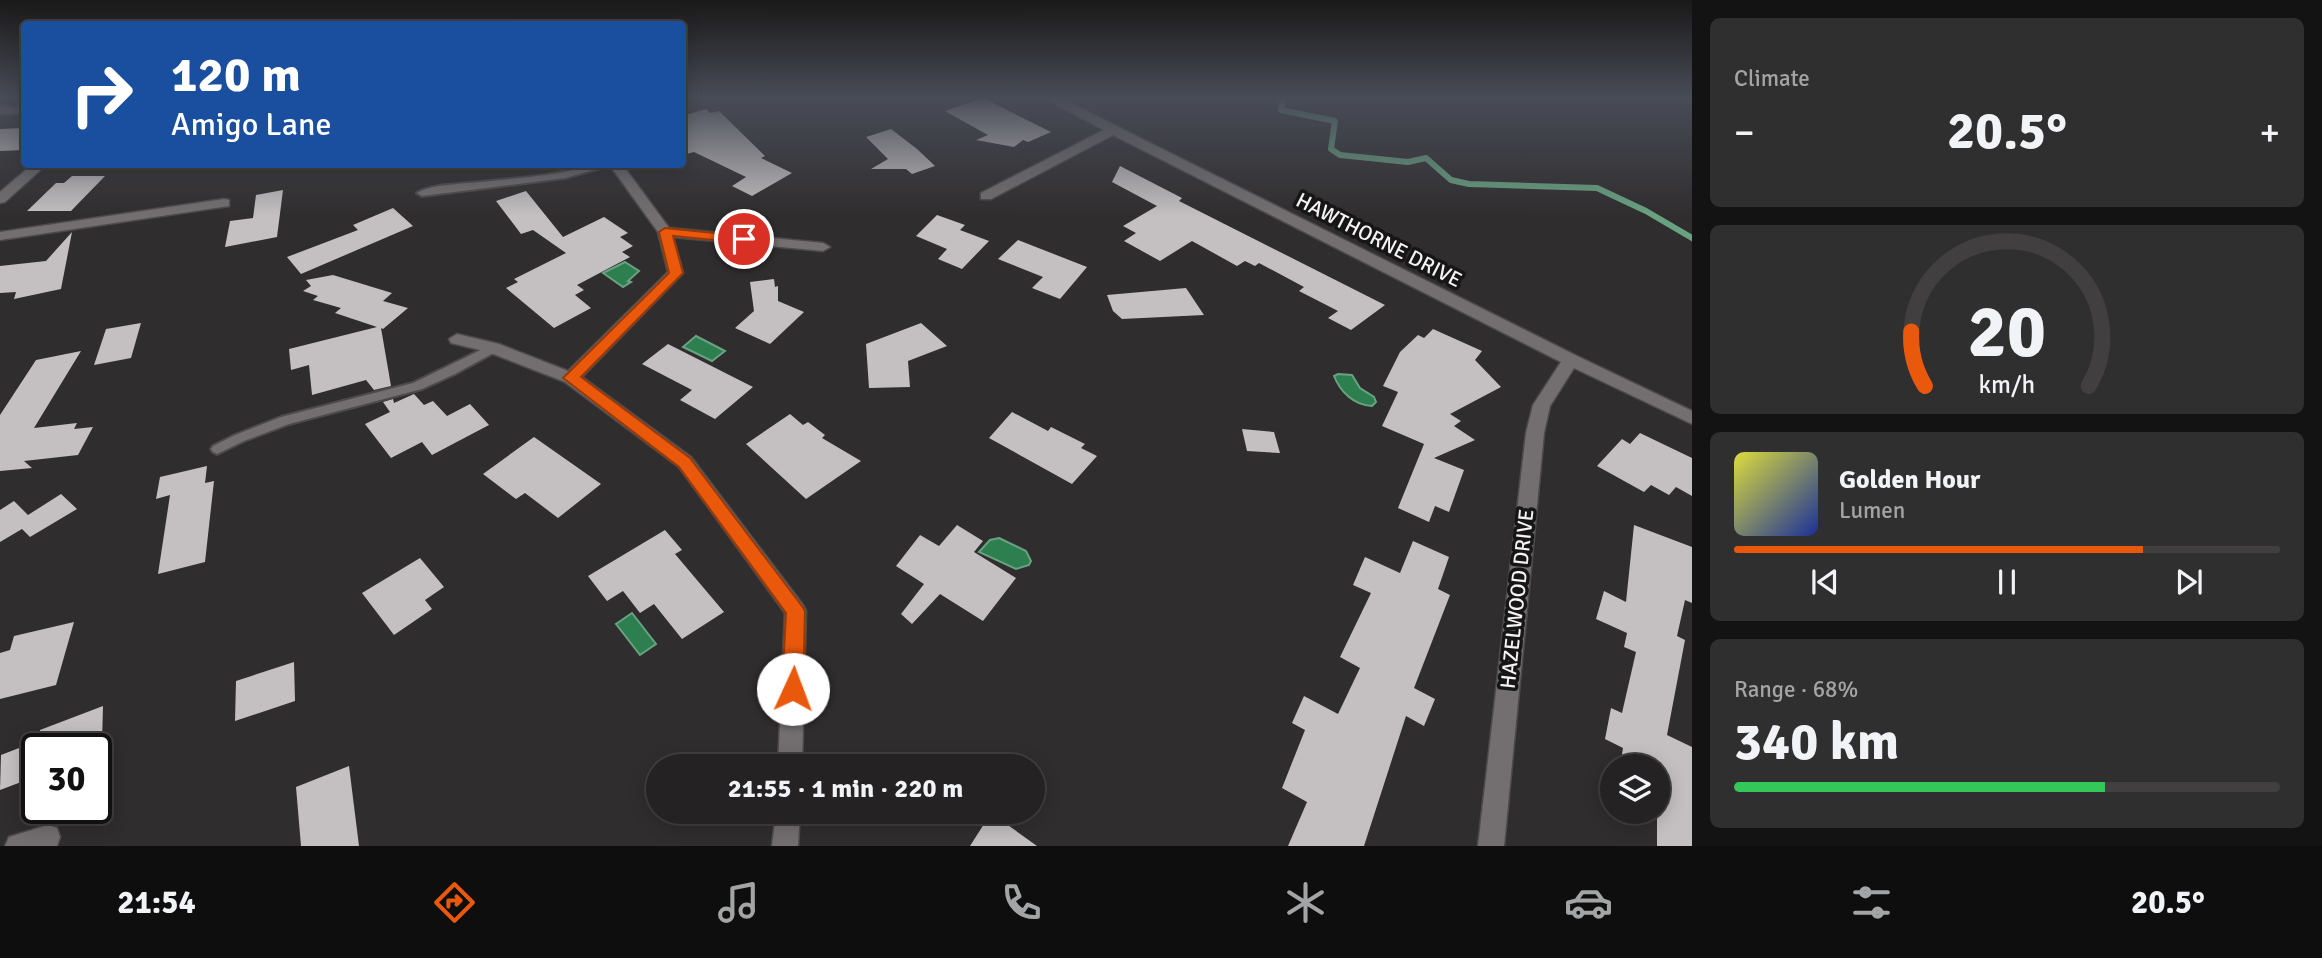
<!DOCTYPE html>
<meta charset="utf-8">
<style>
:root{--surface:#242222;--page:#302f2f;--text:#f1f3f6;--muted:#a3a4a5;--line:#413f40;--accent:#ea580c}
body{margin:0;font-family:Signika,sans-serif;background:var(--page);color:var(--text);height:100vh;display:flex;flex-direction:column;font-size:26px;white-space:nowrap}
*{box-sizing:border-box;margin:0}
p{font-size:23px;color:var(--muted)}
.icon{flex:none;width:38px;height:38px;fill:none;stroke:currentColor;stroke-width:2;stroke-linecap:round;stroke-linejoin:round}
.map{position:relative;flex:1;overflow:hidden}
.drawer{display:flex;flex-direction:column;gap:18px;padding:18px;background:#141313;width:630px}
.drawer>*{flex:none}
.top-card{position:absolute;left:21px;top:21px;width:665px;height:147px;border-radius:7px;box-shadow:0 4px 18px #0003,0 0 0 2px var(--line);background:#1a4fa0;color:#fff;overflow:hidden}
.buttons{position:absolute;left:1600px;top:754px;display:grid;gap:14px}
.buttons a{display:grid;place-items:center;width:70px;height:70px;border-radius:50%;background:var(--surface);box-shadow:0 4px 18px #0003,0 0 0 2px var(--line);font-size:35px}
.speed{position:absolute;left:21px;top:733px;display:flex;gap:14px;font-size:35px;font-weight:700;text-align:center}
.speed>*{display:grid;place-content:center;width:91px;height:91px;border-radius:50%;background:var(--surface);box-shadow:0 4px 18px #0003,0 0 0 2px var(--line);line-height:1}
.speed .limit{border:4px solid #111;border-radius:10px;background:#fff;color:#111}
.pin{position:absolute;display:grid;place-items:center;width:60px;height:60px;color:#fff;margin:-30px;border:4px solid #fff;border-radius:50%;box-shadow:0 2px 7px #0007}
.me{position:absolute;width:77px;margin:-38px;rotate:2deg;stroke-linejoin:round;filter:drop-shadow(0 0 5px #0008)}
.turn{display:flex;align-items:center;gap:24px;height:147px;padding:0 35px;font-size:32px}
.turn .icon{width:91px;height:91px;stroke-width:2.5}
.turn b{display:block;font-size:49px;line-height:60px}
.big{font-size:52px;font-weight:700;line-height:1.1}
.drawer .card{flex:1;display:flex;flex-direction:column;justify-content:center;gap:10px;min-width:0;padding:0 24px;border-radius:10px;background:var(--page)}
.drawer .dial{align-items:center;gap:0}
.dial svg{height:182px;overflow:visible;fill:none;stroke:var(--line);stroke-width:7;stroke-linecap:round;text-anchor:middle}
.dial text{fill:var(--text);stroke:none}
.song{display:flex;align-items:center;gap:21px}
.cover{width:84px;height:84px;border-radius:10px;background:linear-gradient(135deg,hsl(60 70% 55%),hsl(230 70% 35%))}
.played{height:7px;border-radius:4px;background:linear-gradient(90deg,var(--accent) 75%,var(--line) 75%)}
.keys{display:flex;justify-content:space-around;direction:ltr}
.heat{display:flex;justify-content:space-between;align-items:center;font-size:38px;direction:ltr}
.charge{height:10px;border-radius:5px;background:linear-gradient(90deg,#34c759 68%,var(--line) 0)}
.trip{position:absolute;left:646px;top:754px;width:399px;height:70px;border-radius:35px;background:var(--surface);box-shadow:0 4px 18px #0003,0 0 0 2px var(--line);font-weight:700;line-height:70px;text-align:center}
.dock{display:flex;height:112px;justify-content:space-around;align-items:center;background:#0e0e0e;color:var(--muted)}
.dock .icon{width:49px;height:49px}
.dock .active{color:var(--accent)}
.dock b{font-size:32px;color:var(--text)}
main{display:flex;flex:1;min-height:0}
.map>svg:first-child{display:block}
</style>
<main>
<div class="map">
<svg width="1692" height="846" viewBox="0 0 1692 846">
<rect width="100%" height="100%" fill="#302d2e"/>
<g fill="#2d7f50" stroke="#69a281" stroke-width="2">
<path d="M625,262L639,271L628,281L631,282L623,287L603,273Z"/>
<path d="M696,336L725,351L712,361L683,347Z"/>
<path d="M1338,374L1352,375L1360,388L1374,397L1376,402L1372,406C1353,405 1340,391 1334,376Z"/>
<path d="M999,538L1026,551L1031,561L1029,565L1016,569L979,552L990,540Z"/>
<path d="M632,613L656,644L640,655L616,624Z"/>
</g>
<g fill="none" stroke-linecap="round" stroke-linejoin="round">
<path stroke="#69a281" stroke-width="6" d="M1283,97L1281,110L1335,121L1331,149L1340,155L1408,162L1426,158L1451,180L1469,184L1597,188L1646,211L1692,238"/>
</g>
<g fill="#c4c0c1">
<path d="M983,98L1051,132L1028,142L1023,140L1014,147L976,140L988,135L945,111Z"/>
<path d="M706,109L710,113L719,111L765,156L761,158L792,173L752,196L732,186L746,177L694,152L682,155V116Z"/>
<path d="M24,128V150L0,151V129Z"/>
<path d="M891,129L917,149L935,166L912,174L906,169H871L888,159L866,137Z"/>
<path d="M1120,166L1182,198L1179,201L1385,305L1351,330L1328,318L1338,311L1299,291L1304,287L1259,263L1255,266L1245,261L1237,266L1192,241L1160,261L1124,241L1136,233L1123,226L1157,206L1112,182Z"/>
<path d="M72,176H105L71,211H27L56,183H64Z"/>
<path d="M283,190L277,237L225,247L230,221L253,218L256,195Z"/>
<path d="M526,191L563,237L604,217L628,233L620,237L633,246L622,252L630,257L577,285L584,290L575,295L591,308L554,328L506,288L518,282L514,279L566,253L533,230L521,234L496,201Z"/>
<path d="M393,208L413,226L301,274L287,257L358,230L353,225Z"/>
<path d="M937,215L965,225L960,230L989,241L962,269L938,259L947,249L916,236Z"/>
<path d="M72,232L61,289L14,299L16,292L0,293V266L46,261Z"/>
<path d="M1018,240L1087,267L1060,299L1032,288L1043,277L998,259Z"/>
<path d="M333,275L392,293L383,301L408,308L383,329L381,328L391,386L374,390L366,380L312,395L309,365L291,370L289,349L377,327L335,313L341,308L313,300L318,296L303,291L311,286L306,280Z"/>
<path d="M774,279L775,287L778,286V301L804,312L770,344L735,328L754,311L750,282Z"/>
<path d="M1186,288L1204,315L1122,319L1113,311L1107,295Z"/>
<path d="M141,323L131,358L94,365L106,329Z"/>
<path d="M921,323L947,346L908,361L910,387L869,388L866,344Z"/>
<path d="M1433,329L1482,351L1475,360L1501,387L1450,414L1461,421L1454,426L1475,440L1434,458L1464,470L1449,512L1435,506L1429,522L1398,508L1424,444L1382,426L1398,392L1383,386L1400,352L1418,335L1424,338Z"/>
<path d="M668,344L753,387L715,419L680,400L692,390L642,364Z"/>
<path d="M81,351L34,428L77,423L74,429L93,427L78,455L24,461L32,468L0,471V415L36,360Z"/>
<path d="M414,394L424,405L433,401L447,416L470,404L489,425L432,455L422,442L391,458L365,424L390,412L383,402L393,399L394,403Z"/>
<path d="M1012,412L1048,431L1051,427L1085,444L1081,448L1097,456L1072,484L989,438Z"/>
<path d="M790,414L803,425L808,422L825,435L822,438L861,461L806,499L746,444Z"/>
<path d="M1242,429L1274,432L1280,453L1247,451Z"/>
<path d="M1640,433L1692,458V496L1676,487L1669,495L1651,485L1644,492L1597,466L1622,439L1630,444Z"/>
<path d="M534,437L601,484L558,518L525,493L516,499L483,474Z"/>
<path d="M207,466L205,483L214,481L205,562L158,574L170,495L156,499L160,477Z"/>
<path d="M61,494L77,509L30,537L22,529L0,542V510L14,501L28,515Z"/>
<path d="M957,525L983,541L974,552L1016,578L983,621L940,594L912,624L901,614L924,584L896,566L920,535L939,546Z"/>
<path d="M1634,525L1692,547V603L1685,600L1677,636L1685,640L1667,735L1692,747V846H1657V766H1620L1623,748L1605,739L1611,708L1622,713L1636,652L1624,647L1627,633L1596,619L1604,591L1626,602Z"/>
<path d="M665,530L682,550L675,554L724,612L682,639L654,604L640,613L623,591L607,601L588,576Z"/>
<path d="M1413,541L1449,557L1438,589L1450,595L1414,688L1435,699L1424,726L1406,716L1364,846H1288L1307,802L1282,788L1305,730L1292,723L1304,696L1338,714L1360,668L1340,657L1371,593L1353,585L1365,557L1400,573Z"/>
<path d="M420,558L444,587L425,600L432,609L394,635L362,593Z"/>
<path d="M74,622L56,685L0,699V653L10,650L14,636Z"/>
<path d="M294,662L295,701L235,721L236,681Z"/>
<path d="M103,706L102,742L85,749H39L40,730Z"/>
<path d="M37,741V776L0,790L1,755Z"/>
<path d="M349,766L359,846H301L296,787Z"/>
<path d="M991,813L1037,846H970Z"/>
</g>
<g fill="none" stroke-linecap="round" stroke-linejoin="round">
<defs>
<g id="service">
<path d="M599,164H615L565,178L422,196L417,193C431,184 464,184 481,182C520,178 560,175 599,164Z"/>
<path d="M493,344L499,348L497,351L455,374L422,389L289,424L244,441L217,454L213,452L211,449L213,446L235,435L281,417L413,383Z"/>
</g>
<g id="minor">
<path d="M1042,97H1058L1577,356L1692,411V424L1574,368L1550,406L1544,433L1504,846H1478L1526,433L1533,405L1561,362L1113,135L991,199H981V193L1104,130Z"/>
<path d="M0,106L24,108V114H0Z"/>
<path d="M33,164H47L5,202L0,203V192Z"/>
<path d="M609,164H622L669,228L823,243L830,247L823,251L673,237L683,273L582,377L691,457L803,605L806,611L802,766H778L785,613L679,467L565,382L488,352L451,343L449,339L457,334L499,344L568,371L668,272L658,232Z"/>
<path d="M224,199L229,200V206L0,240V232Z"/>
<path d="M776,812H800L798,846H772Z"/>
<path d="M48,825L57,828L60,837L57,846H5L9,837Z"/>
</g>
</defs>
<use href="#service" stroke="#4d4a4b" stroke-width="4"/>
<use href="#minor" stroke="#4d4a4b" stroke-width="3"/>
<use href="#service" fill="#736f70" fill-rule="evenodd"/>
<use href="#minor" fill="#736f70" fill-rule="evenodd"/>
</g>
<linearGradient id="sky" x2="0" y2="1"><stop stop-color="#1a1919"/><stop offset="0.45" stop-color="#484c57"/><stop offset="1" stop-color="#484c57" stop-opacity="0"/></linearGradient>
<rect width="1692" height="216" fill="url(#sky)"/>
<path fill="#ea580c" stroke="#983908" stroke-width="2" d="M665,228L744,236L750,239L744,243L673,236L683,273L581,377L690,458L802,606L805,611L803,689L800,695L793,698L785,695L782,689L786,613L679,467L563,378L669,273L659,232Z"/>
<g text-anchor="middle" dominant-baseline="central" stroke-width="7" stroke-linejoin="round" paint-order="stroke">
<g font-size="21" fill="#f6f3f4" stroke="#171616">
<text transform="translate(1379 240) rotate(27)">HAWTHORNE DRIVE</text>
<text transform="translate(1517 599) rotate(-84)">HAZELWOOD DRIVE</text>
</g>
</g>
</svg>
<div class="buttons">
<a><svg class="icon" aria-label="layers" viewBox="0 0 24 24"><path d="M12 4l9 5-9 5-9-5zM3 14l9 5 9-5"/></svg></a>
</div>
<div class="speed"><div class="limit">30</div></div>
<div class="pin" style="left:744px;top:239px;background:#d93025"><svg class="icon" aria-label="arrive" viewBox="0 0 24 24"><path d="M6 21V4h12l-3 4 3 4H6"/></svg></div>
<svg class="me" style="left:793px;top:689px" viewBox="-20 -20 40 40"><circle r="19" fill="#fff"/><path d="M0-13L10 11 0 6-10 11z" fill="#ea580c"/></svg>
<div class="trip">21:55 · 1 min · 220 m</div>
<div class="top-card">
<div class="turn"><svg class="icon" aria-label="right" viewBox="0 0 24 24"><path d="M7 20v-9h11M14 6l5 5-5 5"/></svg><div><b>120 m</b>Amigo Lane</div></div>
</div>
</div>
<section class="drawer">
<div class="card"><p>Climate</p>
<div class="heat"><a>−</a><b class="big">20.5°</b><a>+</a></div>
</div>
<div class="card dial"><svg viewBox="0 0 100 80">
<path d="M14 69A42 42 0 1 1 86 69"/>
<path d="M14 69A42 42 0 0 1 8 45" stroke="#ea580c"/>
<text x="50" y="56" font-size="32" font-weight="700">20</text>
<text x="50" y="72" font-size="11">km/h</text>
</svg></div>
<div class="card">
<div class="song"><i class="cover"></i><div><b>Golden Hour</b><p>Lumen</p></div></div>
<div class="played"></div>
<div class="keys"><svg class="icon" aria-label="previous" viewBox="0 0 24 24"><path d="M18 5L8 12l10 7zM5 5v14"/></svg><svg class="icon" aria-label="pause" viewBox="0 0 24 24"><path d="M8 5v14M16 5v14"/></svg><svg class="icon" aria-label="next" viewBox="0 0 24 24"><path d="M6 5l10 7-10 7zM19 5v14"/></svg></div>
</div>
<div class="card"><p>Range · 68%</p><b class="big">340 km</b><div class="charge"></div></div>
</section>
</main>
<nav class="dock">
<b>21:54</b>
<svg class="icon active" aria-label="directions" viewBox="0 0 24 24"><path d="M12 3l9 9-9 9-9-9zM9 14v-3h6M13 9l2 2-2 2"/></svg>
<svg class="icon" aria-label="music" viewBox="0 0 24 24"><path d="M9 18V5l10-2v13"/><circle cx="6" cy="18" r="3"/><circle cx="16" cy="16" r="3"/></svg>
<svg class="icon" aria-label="phone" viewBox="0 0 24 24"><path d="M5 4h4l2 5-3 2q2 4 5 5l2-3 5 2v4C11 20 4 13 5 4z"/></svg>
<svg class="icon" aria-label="climate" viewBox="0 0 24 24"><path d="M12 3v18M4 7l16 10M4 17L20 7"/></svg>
<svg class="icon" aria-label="car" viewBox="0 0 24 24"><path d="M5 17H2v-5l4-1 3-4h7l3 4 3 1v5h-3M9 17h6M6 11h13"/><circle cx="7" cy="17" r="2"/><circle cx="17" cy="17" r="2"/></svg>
<svg class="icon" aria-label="filters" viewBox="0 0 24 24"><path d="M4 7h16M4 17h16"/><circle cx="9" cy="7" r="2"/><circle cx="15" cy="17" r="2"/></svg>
<b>20.5°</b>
</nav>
